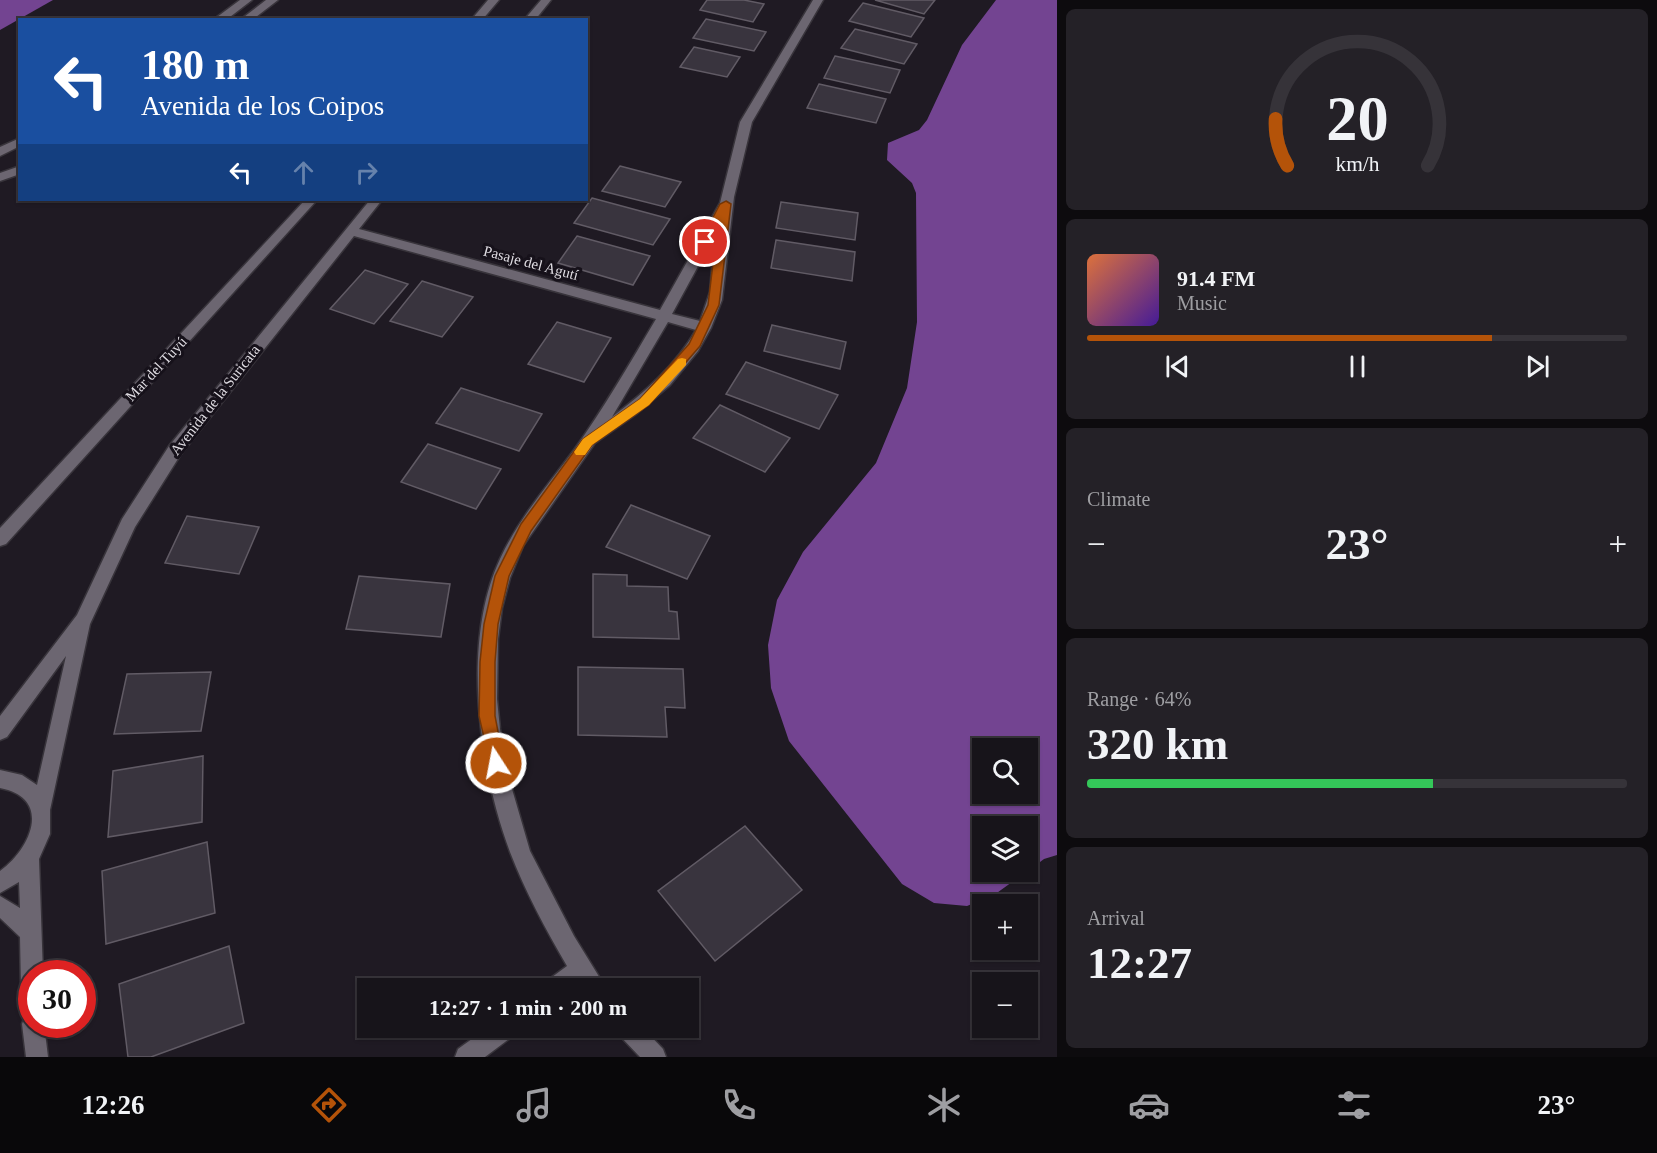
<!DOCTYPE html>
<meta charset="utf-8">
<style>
:root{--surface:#17141a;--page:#242127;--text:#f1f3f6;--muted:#9e9ea2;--line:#363339;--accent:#b45309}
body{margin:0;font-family:"Times New Roman",serif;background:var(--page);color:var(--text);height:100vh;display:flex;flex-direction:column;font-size:22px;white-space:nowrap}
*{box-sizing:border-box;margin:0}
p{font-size:20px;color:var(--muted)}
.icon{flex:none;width:33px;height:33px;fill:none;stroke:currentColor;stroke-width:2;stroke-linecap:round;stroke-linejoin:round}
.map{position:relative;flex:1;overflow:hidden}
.drawer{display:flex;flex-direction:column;gap:9px;padding:9px;background:#0d0b0e;width:600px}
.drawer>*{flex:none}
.banner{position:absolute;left:18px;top:18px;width:570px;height:183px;border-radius:0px;box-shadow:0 2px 4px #0004,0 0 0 2px var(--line);background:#1a4fa0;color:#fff;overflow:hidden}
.fabs{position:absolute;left:972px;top:738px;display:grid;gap:12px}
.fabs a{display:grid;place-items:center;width:66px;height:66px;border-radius:0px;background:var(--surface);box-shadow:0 2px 4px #0004,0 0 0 2px var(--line);font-size:30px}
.speed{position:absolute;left:18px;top:960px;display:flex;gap:12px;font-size:30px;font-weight:700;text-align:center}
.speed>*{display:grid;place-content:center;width:78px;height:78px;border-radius:50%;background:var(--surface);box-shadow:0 2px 4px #0004,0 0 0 2px var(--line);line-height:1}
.speed .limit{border:9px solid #d22;background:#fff;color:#111}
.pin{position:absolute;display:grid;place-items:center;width:51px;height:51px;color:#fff;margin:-26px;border:3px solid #fff;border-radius:50%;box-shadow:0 2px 6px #0007}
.me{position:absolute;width:66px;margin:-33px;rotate:349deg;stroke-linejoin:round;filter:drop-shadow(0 0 4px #0008)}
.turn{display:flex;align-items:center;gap:21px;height:126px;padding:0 24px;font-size:27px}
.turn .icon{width:78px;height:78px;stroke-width:2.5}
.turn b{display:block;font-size:42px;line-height:51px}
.lanes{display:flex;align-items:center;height:57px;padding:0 24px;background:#0003;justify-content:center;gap:30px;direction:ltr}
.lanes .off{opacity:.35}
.big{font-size:45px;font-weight:800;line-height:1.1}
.drawer .widget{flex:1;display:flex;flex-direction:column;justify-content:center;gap:9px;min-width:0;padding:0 21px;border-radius:9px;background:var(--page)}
.drawer .dial{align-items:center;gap:0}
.dial svg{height:156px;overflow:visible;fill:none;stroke:var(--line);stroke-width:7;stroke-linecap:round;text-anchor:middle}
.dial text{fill:var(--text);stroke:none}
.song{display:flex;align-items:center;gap:18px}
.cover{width:72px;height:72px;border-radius:9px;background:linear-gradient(135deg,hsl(20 70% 55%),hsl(260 70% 35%))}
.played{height:6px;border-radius:3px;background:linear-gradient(90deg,var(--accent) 75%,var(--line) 75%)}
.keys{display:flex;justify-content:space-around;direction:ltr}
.heat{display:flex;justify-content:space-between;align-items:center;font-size:33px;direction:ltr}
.charge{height:9px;border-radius:4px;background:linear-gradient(90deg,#34c759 64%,var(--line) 0)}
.trip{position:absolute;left:357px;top:978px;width:342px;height:60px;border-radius:0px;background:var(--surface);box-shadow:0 2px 4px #0004,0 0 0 2px var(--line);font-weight:800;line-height:60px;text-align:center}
.tab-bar{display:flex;height:96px;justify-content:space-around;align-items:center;background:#09080a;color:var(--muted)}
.tab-bar .icon{width:42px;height:42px}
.tab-bar .current{color:var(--accent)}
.tab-bar b{font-size:27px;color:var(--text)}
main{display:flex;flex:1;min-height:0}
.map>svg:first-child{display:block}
</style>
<main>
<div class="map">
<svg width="1057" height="1057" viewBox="0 0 1057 1057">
<rect width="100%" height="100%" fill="#1f1a23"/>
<g fill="#734491" fill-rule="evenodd">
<path d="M0,0H53L0,30Z"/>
<path d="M996,0H1057V855L1044,859L1028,871V826H982V872H1026L994,895L967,906L934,903L902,884L789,741L771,688L768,645L777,600L803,552L876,463L907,388L917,322L916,193L912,183L887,160L888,143L919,130L927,120L962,45ZM982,748H1028V794H982Z"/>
</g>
<g fill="#39343e" stroke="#615b65" stroke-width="1.5">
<path d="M707,0H744L764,4L753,22L700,10Z"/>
<path d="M875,0H935L924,14Z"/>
<path d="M863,3L924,18L911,37L849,21Z"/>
<path d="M706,19L766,32L754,51L693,38Z"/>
<path d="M855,29L917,44L904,64L841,48Z"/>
<path d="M694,47L740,57L727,77L680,67Z"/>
<path d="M835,56L900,70L890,93L824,78Z"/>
<path d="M819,84L886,99L876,123L807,108Z"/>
<path d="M620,166L681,182L665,207L602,191Z"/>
<path d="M592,198L670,219L653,245L574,223Z"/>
<path d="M781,202L858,213L855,240L776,228Z"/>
<path d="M577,236L650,256L633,285L558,263Z"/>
<path d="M776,240L855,252L852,281L771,268Z"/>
<path d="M365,270L408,284L374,324L330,309Z"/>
<path d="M422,281L473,297L442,337L390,321Z"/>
<path d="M557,322L611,338L584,382L528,364Z"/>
<path d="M772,325L846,342L840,369L764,351Z"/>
<path d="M746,362L838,395L819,429L726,394Z"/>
<path d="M461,388L542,414L519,451L436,423Z"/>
<path d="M720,405L790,438L765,472L693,438Z"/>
<path d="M428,444L501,469L476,509L401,482Z"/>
<path d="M631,505L710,536L687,579L606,547Z"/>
<path d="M187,516L259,527L239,574L165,563Z"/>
<path d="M593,574L627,575V586L668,587L669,611L677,612L679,639L593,637Z"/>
<path d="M359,576L450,584L441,637L346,629Z"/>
<path d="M578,667L683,669L685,708L665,707L667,737L578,735Z"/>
<path d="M211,672L201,731L114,734L127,674Z"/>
<path d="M203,756L202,822L108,837L113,771Z"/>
<path d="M745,826L802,890L715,961L658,891Z"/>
<path d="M207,842L215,913L106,944L102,871Z"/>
<path d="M229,946L244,1023L151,1057H128L119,984Z"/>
</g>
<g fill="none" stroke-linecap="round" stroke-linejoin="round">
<defs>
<g id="minor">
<path d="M240,0H252L226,20H213Z"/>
<path d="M266,0H278L252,20H240Z"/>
<path d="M541,0H551L535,20H524Z"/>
<path d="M813,0H823L752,122L734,197L722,300L711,328L698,351L670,385L636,414L595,443L523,546L510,578L502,608L498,639L497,699L500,729L512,789L530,851L574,936L606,988H581L579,985L573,988H545L548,980L567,966C546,930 525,891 510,852C479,769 461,642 500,559C519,518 548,485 574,450C604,408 630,363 656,319L354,236L181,454L135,527L90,624L50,810V834L39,859L43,974H32V999L24,996L21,988L20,937L0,918V896L20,908L19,882L0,893V871C31,849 53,798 0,788V770L22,775L37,785L66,656L7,737L0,740V716L77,615L122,519L169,446L370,200H382L359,229L660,310L720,203L740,122ZM715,235L710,292L700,321L672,314ZM668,322L696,330C675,366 645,392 612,417Z"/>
<path d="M20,138V146L0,156V147Z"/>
<path d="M20,166V174L0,181V173Z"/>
<path d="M32,1013V1024H44L48,1057H26L22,1024L25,1016Z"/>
<path d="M487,1028H516L513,1036L485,1057H455L458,1049Z"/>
<path d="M617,1028H643L663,1049L666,1057H640L620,1036Z"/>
</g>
<g id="tertiary">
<path d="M488,0H499L482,20H471Z"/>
<path d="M305,200H317L6,544L0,546V528Z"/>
</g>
</defs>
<use href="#minor" stroke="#38343b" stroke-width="3"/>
<use href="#tertiary" stroke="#38343b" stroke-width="3"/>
<use href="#minor" fill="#6c6671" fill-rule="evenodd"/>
<use href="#tertiary" fill="#6c6671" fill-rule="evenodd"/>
</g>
<path fill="#b45309" stroke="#753606" stroke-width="1.5" d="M726,201L731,204L719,305L700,346L649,405L592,445L531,531L509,576L498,624L495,662V716L504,763L502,768L496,770L491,768L479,716L480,662L484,624L495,576L521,524L583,439L640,399L689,344L708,305L717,230L709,244L705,245L700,242L720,204Z"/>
<path fill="#f59e0b" d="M682,358L686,359V365L649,405L592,445L585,455H576L574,452L583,439L640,399L678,359Z"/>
<g text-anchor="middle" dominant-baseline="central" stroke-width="6" stroke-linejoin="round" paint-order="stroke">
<g font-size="15" fill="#dfdce2" stroke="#16111a">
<text transform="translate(531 263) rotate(15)">Pasaje del Agutí</text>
<text transform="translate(156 369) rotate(-47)">Mar del Tuyú</text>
<text transform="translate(215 400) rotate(-52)">Avenida de la Suricata</text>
</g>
</g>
</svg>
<div class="fabs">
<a><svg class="icon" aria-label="search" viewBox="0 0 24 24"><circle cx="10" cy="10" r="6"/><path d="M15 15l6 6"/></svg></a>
<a><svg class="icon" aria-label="layers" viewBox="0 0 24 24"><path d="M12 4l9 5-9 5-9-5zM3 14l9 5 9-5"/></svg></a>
<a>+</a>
<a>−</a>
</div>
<div class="speed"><div class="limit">30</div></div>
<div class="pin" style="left:705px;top:242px;background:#d93025"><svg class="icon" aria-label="arrive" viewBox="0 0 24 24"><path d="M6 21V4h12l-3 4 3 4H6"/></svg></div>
<svg class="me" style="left:496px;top:763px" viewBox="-20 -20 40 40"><circle r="17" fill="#b45309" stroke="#fff" stroke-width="3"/><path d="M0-11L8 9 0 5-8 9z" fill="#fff"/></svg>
<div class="trip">12:27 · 1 min · 200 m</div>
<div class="banner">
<div class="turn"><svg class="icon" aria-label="left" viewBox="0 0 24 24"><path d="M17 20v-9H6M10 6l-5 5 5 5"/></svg><div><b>180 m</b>Avenida de los Coipos</div></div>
<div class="lanes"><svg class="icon" aria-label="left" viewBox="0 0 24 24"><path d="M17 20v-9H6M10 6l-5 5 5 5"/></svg><svg class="icon off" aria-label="ahead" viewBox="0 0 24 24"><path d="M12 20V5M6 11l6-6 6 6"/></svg><svg class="icon off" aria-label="right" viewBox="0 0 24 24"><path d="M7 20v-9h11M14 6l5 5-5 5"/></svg></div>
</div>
</div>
<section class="drawer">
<div class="widget dial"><svg viewBox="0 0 100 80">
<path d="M14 69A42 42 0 1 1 86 69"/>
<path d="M14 69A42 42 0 0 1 8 45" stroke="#b45309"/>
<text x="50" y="56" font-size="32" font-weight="700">20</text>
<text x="50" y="72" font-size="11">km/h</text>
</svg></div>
<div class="widget">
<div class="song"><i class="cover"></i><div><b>91.4 FM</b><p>Music</p></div></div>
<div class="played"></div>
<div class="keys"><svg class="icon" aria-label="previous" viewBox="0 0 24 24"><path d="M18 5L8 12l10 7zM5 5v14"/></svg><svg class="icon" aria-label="pause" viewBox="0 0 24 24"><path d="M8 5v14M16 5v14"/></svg><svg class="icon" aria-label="next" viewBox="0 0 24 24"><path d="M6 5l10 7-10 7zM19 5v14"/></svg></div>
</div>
<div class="widget"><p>Climate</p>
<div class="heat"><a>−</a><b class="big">23°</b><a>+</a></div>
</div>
<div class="widget"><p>Range · 64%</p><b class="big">320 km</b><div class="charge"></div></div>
<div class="widget"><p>Arrival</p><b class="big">12:27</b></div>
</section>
</main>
<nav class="tab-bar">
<b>12:26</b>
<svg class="icon current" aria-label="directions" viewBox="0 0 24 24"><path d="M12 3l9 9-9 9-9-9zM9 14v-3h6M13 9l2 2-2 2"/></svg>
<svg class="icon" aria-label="music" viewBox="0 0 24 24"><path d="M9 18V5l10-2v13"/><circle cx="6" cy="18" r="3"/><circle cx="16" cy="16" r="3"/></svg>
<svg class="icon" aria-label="phone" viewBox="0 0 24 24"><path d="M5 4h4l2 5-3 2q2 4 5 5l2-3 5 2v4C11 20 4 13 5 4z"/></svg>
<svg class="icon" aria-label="climate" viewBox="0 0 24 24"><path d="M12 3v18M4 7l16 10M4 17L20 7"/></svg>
<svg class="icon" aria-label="car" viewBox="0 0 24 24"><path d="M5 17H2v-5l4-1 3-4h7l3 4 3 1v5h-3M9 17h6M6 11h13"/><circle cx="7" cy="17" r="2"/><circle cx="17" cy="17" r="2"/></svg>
<svg class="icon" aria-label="filters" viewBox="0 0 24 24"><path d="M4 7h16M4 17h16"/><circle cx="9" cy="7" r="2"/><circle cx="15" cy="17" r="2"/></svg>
<b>23°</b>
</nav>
